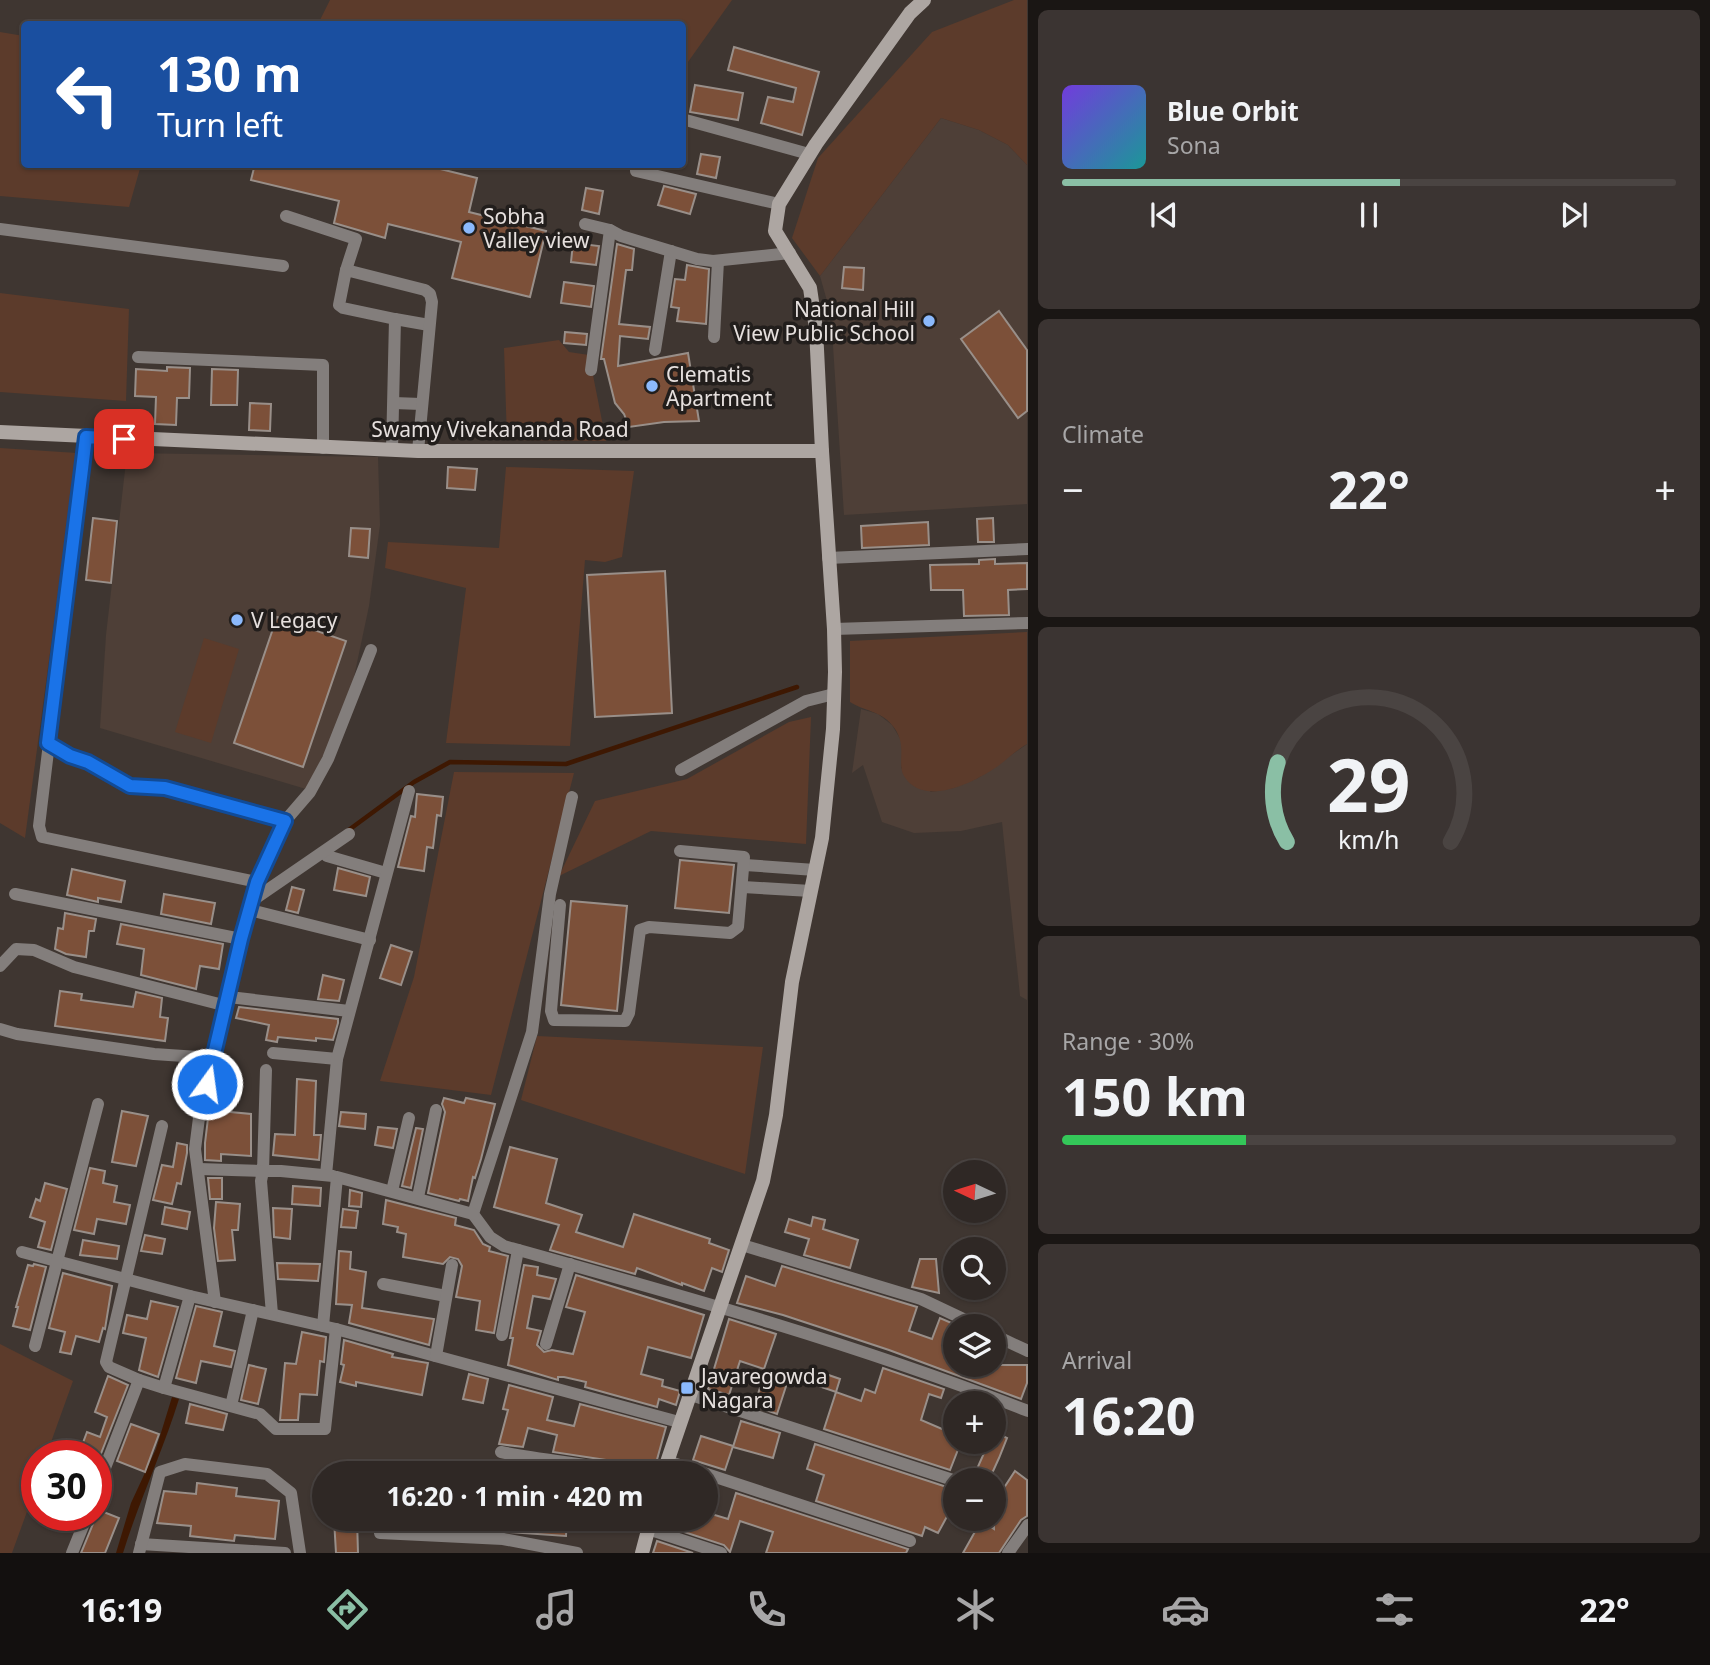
<!DOCTYPE html>
<meta charset="utf-8">
<style>
:root{--surface:#2f2825;--page:#3b3432;--text:#f1f3f6;--muted:#a7a6a7;--line:#4a4442;--accent:#8abfa5}
body{margin:0;font-family:"Noto Sans",sans-serif;background:var(--page);color:var(--text);height:100vh;display:flex;flex-direction:column;font-size:26px;white-space:nowrap}
*{box-sizing:border-box;margin:0}
p{font-size:23px;color:var(--muted)}
.icon{flex:none;width:38px;height:38px;fill:none;stroke:currentColor;stroke-width:2;stroke-linecap:round;stroke-linejoin:round}
.map{position:relative;flex:1;overflow:hidden}
.panel{display:flex;flex-direction:column;gap:10px;padding:10px;background:#1a1614;width:682px}
.panel>*{flex:none}
.hud{position:absolute;left:21px;top:21px;width:665px;height:147px;border-radius:7px;box-shadow:0 2px 5px #0004,0 0 0 2px var(--line);background:#1a4fa0;color:#fff;overflow:hidden}
.needle{width:46px;rotate:274deg}
.tools{position:absolute;left:943px;top:1160px;display:grid;gap:14px}
.tools a{display:grid;place-items:center;width:63px;height:63px;border-radius:50%;background:var(--surface);box-shadow:0 2px 5px #0004,0 0 0 2px var(--line);font-size:35px}
.speed{position:absolute;left:21px;top:1440px;display:flex;gap:14px;font-size:35px;font-weight:700;text-align:center}
.speed>*{display:grid;place-content:center;width:91px;height:91px;border-radius:50%;background:var(--surface);box-shadow:0 2px 5px #0004,0 0 0 2px var(--line);line-height:1}
.speed .limit{border:10px solid #d22;background:#fff;color:#111}
.pin{position:absolute;display:grid;place-items:center;width:60px;height:60px;color:#fff;margin:-30px;border-radius:14px;box-shadow:0 4px 10px #0006}
.me{position:absolute;width:77px;margin:-38px;rotate:14deg;stroke-linejoin:round;filter:drop-shadow(0 0 5px #0008)}
.turn{display:flex;align-items:center;gap:24px;height:147px;padding:0 21px;font-size:32px}
.turn .icon{width:91px;height:91px;stroke-width:2.5}
.turn b{display:block;font-size:49px;line-height:60px}
.big{font-size:52px;font-weight:700;line-height:1.1}
.panel .card{flex:1;display:flex;flex-direction:column;justify-content:center;gap:10px;min-width:0;padding:0 24px;border-radius:10px;background:var(--page)}
.panel .dial{align-items:center;gap:0}
.dial svg{height:182px;overflow:visible;fill:none;stroke:var(--line);stroke-width:7;stroke-linecap:round;text-anchor:middle}
.dial text{fill:var(--text);stroke:none}
.song{display:flex;align-items:center;gap:21px}
.cover{width:84px;height:84px;border-radius:10px;background:linear-gradient(135deg,hsl(260 70% 55%),hsl(180 70% 35%))}
.played{height:7px;border-radius:4px;background:linear-gradient(90deg,var(--accent) 55%,var(--line) 55%)}
.keys{display:flex;justify-content:space-around;direction:ltr}
.heat{display:flex;justify-content:space-between;align-items:center;font-size:38px;direction:ltr}
.charge{height:10px;border-radius:5px;background:linear-gradient(90deg,#34c759 30%,var(--line) 0)}
.trip{position:absolute;left:312px;top:1461px;width:406px;height:70px;border-radius:35px;background:var(--surface);box-shadow:0 2px 5px #0004,0 0 0 2px var(--line);font-weight:700;line-height:70px;text-align:center}
.dock{display:flex;height:112px;justify-content:space-around;align-items:center;background:#13100f;color:var(--muted)}
.dock .icon{width:49px;height:49px}
.dock .current{color:var(--accent)}
.dock b{font-size:32px;color:var(--text)}
main{display:flex;flex:1;min-height:0}
.map>svg:first-child{display:block}
</style>
<main>
<div class="map">
<svg width="1028" height="1553" viewBox="0 0 1028 1553">
<rect width="100%" height="100%" fill="#3f3631"/>
<g fill="#4e3f37">
<path d="M941,118L979,130L1008,145L1027,165V504L844,515L831,315L820,276Z"/>
<path d="M127,453L378,457L380,525L369,606L347,710L306,789L100,728L106,635Z"/>
<path d="M861,709L878,714L892,725L901,740L903,750L901,768L931,792L953,788L978,778L1027,744V1000L1020,996L1002,822L961,831L914,833L882,822L863,765L852,773Z"/>
</g>
<g fill="#5c3b2b">
<path d="M330,0H732L683,69L682,24H318Z"/>
<path d="M1014,0H1027V165L1008,145L979,130L941,118L820,276L792,238L818,158L932,32Z"/>
<path d="M0,32L24,36V164L141,165L129,207L0,196Z"/>
<path d="M0,293L129,309L126,401L0,392Z"/>
<path d="M559,340L569,352L589,355L606,441L507,440L504,348Z"/>
<path d="M0,448L77,453L25,838L0,823Z"/>
<path d="M506,467L634,471L622,557L605,562L585,560L570,746L446,743L466,588L385,568L388,542L499,548Z"/>
<path d="M1027,632V744C1015,751 1005,762 992,770C970,784 923,807 904,776C896,762 909,745 892,725C881,711 864,711 850,702V641Z"/>
<path d="M204,638L239,649L211,743L175,732Z"/>
<path d="M811,717L806,844L651,831L559,876L595,801L687,779L789,722Z"/>
<path d="M454,772L574,773L491,1095L380,1081L414,977Z"/>
<path d="M537,1036L763,1047L745,1174L521,1100Z"/>
<path d="M0,1344L73,1381L46,1456H37V1484L12,1553H0Z"/>
</g>
<path fill="#3e1802" d="M172,1397L179,1399C163,1451 139,1501 123,1553H116L131,1503L156,1449Z"/>
<g fill="none" stroke-linecap="round" stroke-linejoin="round">
<path stroke="#3e1802" stroke-width="4.5" d="M346,832L414,782L450,762L566,764L797,687"/>
</g>
<g fill="#7c5039" stroke="#998f89" stroke-width="2">
<path d="M734,47L819,72L802,135L761,123L768,97L793,102L796,88L728,70Z"/>
<path d="M695,85L743,93L738,120L690,112Z"/>
<path d="M701,154L720,157L716,178L697,174Z"/>
<path d="M255,164H382L393,167L394,164H420L477,178L469,212L546,231L530,297L452,278L461,242L388,224L385,238L334,223L339,201L251,180Z"/>
<path d="M664,186L696,194L690,214L658,205Z"/>
<path d="M586,188L603,191L599,214L582,210Z"/>
<path d="M573,243L599,246L596,265L571,262Z"/>
<path d="M617,244L634,249L632,270H626L619,324L650,327L648,339L620,336L618,366L688,353L699,421L664,422L629,427L624,414L615,403L604,359H601Z"/>
<path d="M687,265L709,269L706,324L677,321L679,308L671,307L675,279L685,280Z"/>
<path d="M844,267L864,268L863,290L842,288Z"/>
<path d="M564,282L594,286L591,307L561,303Z"/>
<path d="M999,311L1027,350V411L1018,418L961,339Z"/>
<path d="M565,332L587,334L586,345L564,343Z"/>
<path d="M167,367L190,368L189,398H177L176,425L155,424L156,397L135,396L136,369L167,371Z"/>
<path d="M212,369L238,370L237,405H211Z"/>
<path d="M250,403L271,404L270,431L249,430Z"/>
<path d="M448,467L477,469L475,490L447,488Z"/>
<path d="M93,518L117,521L111,583L86,580Z"/>
<path d="M993,518L994,542H978L977,519Z"/>
<path d="M928,522L929,545L862,548L861,526Z"/>
<path d="M351,528L370,529L368,558L349,556Z"/>
<path d="M995,559V564L1027,563V589L1008,590L1009,615L964,616L963,590H931L930,565L979,564V560Z"/>
<path d="M665,571L672,713L595,717L587,575Z"/>
<path d="M277,617L346,641L303,767L234,743Z"/>
<path d="M417,794L443,797L441,816L437,815L433,848L427,847L424,871L398,867L411,816L415,817Z"/>
<path d="M680,860L734,865L729,913L675,908Z"/>
<path d="M338,868L370,877L366,896L334,890Z"/>
<path d="M72,869L125,881L121,902L98,898V902L67,895Z"/>
<path d="M292,887L304,890L298,913L286,910Z"/>
<path d="M164,894L215,903L211,924L161,914Z"/>
<path d="M571,901L627,906L617,1011L561,1005Z"/>
<path d="M65,913L96,919L94,931H89L86,957L66,954L55,949L58,928L63,929Z"/>
<path d="M121,924L223,944L219,969L200,966L196,989L141,975L144,949L117,944Z"/>
<path d="M391,945L412,952L401,985L380,978Z"/>
<path d="M323,975L344,980L339,1001L318,999Z"/>
<path d="M60,991L82,994L81,1000L133,1007L136,992L162,998L160,1017L168,1018L165,1041L55,1026Z"/>
<path d="M239,1007L338,1019V1023L333,1040L316,1038V1041L278,1037L277,1042L266,1040L269,1025L236,1018Z"/>
<path d="M297,1079L316,1081L314,1135H321L319,1160L273,1155L275,1134L295,1135Z"/>
<path d="M444,1098L464,1103L466,1098L495,1104L481,1159L475,1178L473,1177L468,1201L460,1199L459,1201L428,1193L445,1112L442,1104Z"/>
<path d="M209,1110L251,1114V1156L221,1154V1161L205,1160V1143Z"/>
<path d="M122,1111L148,1116L136,1166L112,1162Z"/>
<path d="M341,1112L366,1114L365,1129L339,1126Z"/>
<path d="M378,1127L397,1129L393,1148L375,1145Z"/>
<path d="M416,1128L423,1129L411,1188L402,1186Z"/>
<path d="M177,1143L187,1145V1153L181,1184L177,1183L172,1204L153,1200L162,1165L173,1167Z"/>
<path d="M510,1147L557,1159L546,1203L582,1215L576,1232L623,1247L634,1214L710,1239L709,1243L729,1250L722,1272L712,1268L704,1291L682,1283V1285L637,1268L635,1274L550,1250L559,1225L494,1207Z"/>
<path d="M90,1168L105,1171L103,1183L117,1186L114,1202L130,1205L126,1224L97,1219L94,1234L74,1230Z"/>
<path d="M208,1178H222V1199H210Z"/>
<path d="M45,1183L67,1189L51,1250L38,1247L45,1222L30,1217L36,1199L40,1201Z"/>
<path d="M293,1186L321,1188L320,1206L292,1204Z"/>
<path d="M350,1190L362,1193L361,1207L349,1206Z"/>
<path d="M386,1200L456,1218L455,1225L474,1230L483,1244L490,1247L489,1251L508,1256L494,1333L476,1330L480,1301L456,1297L462,1266L458,1259L450,1257L443,1264L403,1257L406,1234L397,1232L398,1227L383,1224Z"/>
<path d="M216,1202L240,1204L238,1230H232L235,1260L218,1261L214,1228Z"/>
<path d="M165,1207L190,1212L187,1229L162,1224Z"/>
<path d="M273,1208L292,1209L290,1239L274,1237Z"/>
<path d="M343,1209L358,1211L356,1228L341,1227Z"/>
<path d="M813,1217L825,1220L823,1229L858,1240L850,1268L804,1255L809,1239L785,1232L789,1219L811,1226Z"/>
<path d="M145,1235L165,1239L162,1254L141,1251Z"/>
<path d="M83,1240L119,1246L117,1259L80,1255Z"/>
<path d="M339,1251L351,1252L350,1269L366,1272L362,1308L434,1319L429,1345L349,1323L352,1305L336,1304Z"/>
<path d="M920,1259H936L939,1293L912,1287Z"/>
<path d="M277,1263L320,1264L318,1281L278,1279Z"/>
<path d="M34,1264L46,1267L30,1330L13,1326L18,1307H16L28,1265L33,1266Z"/>
<path d="M524,1265L538,1267L537,1275L556,1279L550,1299L533,1296L527,1328L541,1331L537,1345L544,1352L552,1350L573,1354L585,1312L566,1307L576,1275L704,1315L691,1358L648,1347L641,1374L663,1380L662,1386L680,1391L676,1405L659,1399L657,1407L585,1387L586,1382L564,1377H558V1380L508,1365L513,1338H510Z"/>
<path d="M782,1266L917,1307L909,1331L932,1339L940,1318L956,1325V1365H1027V1383L1021,1399L889,1350L783,1315L737,1303L746,1276L775,1286Z"/>
<path d="M63,1273L112,1286L105,1329L103,1328L99,1342L76,1336L71,1354L60,1352L65,1332L49,1328Z"/>
<path d="M151,1301L178,1307L158,1377L139,1370L146,1338L123,1333L127,1315L147,1319Z"/>
<path d="M196,1306L222,1312L214,1346L235,1351L231,1367L201,1361L196,1383L176,1378Z"/>
<path d="M729,1319L776,1334L764,1369L740,1361L729,1395L708,1389Z"/>
<path d="M302,1332L326,1337L324,1362L320,1361L317,1395L300,1394L298,1420H280L285,1363L296,1364Z"/>
<path d="M344,1340L393,1354L392,1357L428,1363L422,1395L356,1382V1386L340,1382L344,1365L341,1364Z"/>
<path d="M249,1365L266,1369L258,1404L241,1400Z"/>
<path d="M883,1368L944,1389L941,1398L929,1394L921,1420L956,1435V1442H961L950,1470L824,1429L836,1392L861,1401L865,1389L875,1393Z"/>
<path d="M766,1370L789,1377L777,1414L754,1406Z"/>
<path d="M817,1371L840,1379L836,1392L813,1384Z"/>
<path d="M469,1374L488,1379L483,1403L463,1399Z"/>
<path d="M108,1376L128,1385L100,1456H78L87,1432L100,1437L107,1417L95,1412Z"/>
<path d="M509,1385L553,1397L547,1420L574,1426L580,1404L666,1427L653,1474H646L643,1468L639,1465L553,1452L557,1435L528,1428L523,1447L499,1444L508,1410L503,1409Z"/>
<path d="M190,1404L227,1414L223,1430L186,1423Z"/>
<path d="M741,1421L780,1433L773,1458L733,1447Z"/>
<path d="M131,1424L159,1434L145,1472L117,1461Z"/>
<path d="M994,1432L1007,1438L999,1458L989,1480H972L985,1451L965,1442H994Z"/>
<path d="M701,1436L733,1446L725,1470L693,1460Z"/>
<path d="M815,1444L956,1490V1500L938,1533L925,1527L922,1536L816,1501L824,1475L807,1469Z"/>
<path d="M1015,1471L1027,1480V1516L1021,1520L999,1553H963L981,1521L994,1529V1503Z"/>
<path d="M197,1483L237,1488L236,1496L279,1501L275,1539L235,1535L234,1541L190,1536L191,1526L157,1523L164,1491L196,1494Z"/>
<path d="M736,1493L908,1549L906,1553H766L773,1532L740,1521L730,1552L724,1545L663,1525L665,1519H705V1512L728,1519Z"/>
<path d="M96,1509L119,1518L105,1553H81L95,1519Z"/>
<path d="M37,1516H78L72,1530Z"/>
<path d="M334,1519H357L358,1553H336Z"/>
<path d="M449,1519H567L566,1536L449,1528Z"/>
<path d="M657,1541L693,1553H653Z"/>
</g>
<g fill="none" stroke-linecap="round" stroke-linejoin="round">
<g stroke="#837e7c" stroke-width="12">
<path d="M682,119L809,154"/>
<path d="M636,171L779,204"/>
<path d="M286,216L356,239L346,270"/>
<path d="M585,224L610,230"/>
<path d="M0,229L283,266"/>
<path d="M395,319L429,325"/>
<path d="M714,337L718,261"/>
<path d="M655,350L671,251"/>
<path d="M138,357L323,365V448"/>
<path d="M591,370L610,230L621,236L697,259L713,261L790,253"/>
<path d="M394,403L421,404"/>
<path d="M86,437L39,826L42,837L257,882"/>
<path d="M392,450L395,319L343,308L339,305L346,270L425,290L430,294L432,302L418,451"/>
<path d="M828,558L1028,549"/>
<path d="M834,629L1028,623"/>
<path d="M48,743L70,756L88,762L130,786L165,788L285,821"/>
<path d="M681,770L806,701L834,694"/>
<path d="M572,797L550,894L532,1032L473,1214L490,1237L504,1246C680,1295 857,1344 1028,1411"/>
<path d="M327,856L386,873"/>
<path d="M745,865L815,870"/>
<path d="M743,887L811,891"/>
<path d="M15,894L241,939"/>
<path d="M253,900L349,834"/>
<path d="M560,905L551,1011L554,1020L625,1021L629,1013L640,930L649,927L730,933L738,927L744,857L680,851"/>
<path d="M250,910L370,940"/>
<path d="M0,966L16,949L34,950L74,967L227,1006"/>
<path d="M229,997L349,1011"/>
<path d="M0,1029L17,1034L154,1054L213,1058"/>
<path d="M273,1053L337,1059"/>
<path d="M199,1169L263,1171L266,1070"/>
<path d="M326,1175L337,1059L409,791"/>
<path d="M392,1191L409,1118"/>
<path d="M418,1197L436,1110"/>
<path d="M742,1245L921,1299L978,1326"/>
<path d="M22,1252L190,1296L336,1329L679,1422"/>
<path d="M383,1284L446,1296"/>
<path d="M215,1302L195,1149L200,1110L229,997L241,939L257,882L285,821L310,792L328,759L371,650"/>
<path d="M272,1314L261,1181L263,1171H281L333,1176"/>
<path d="M323,1326L337,1177L473,1214"/>
<path d="M502,1335L518,1250"/>
<path d="M994,1335L1028,1351"/>
<path d="M546,1344L570,1264"/>
<path d="M35,1346L98,1104"/>
<path d="M436,1356L452,1265"/>
<path d="M139,1380L109,1367L106,1362L162,1126"/>
<path d="M164,1388L260,1414L276,1429H325L336,1329"/>
<path d="M688,1394L956,1481"/>
<path d="M231,1406L253,1310"/>
<path d="M501,1452C546,1461 592,1464 637,1474"/>
<path d="M667,1461L910,1541"/>
<path d="M96,1491L139,1380L164,1388L190,1296"/>
<path d="M378,1519L380,1533L503,1539L577,1553"/>
<path d="M648,1529L721,1553"/>
<path d="M141,1544L285,1553"/>
<path d="M72,1553L87,1516"/>
<path d="M139,1553L160,1472L185,1464L267,1474L291,1493L300,1553"/>
<path d="M1008,1553L1028,1525"/>
</g>
<g stroke="#ada6a2" stroke-width="14">
<path d="M0,432L418,451H822L834,629L835,672L833,729L822,838L792,982L776,1115L763,1181L663,1474"/>
<path d="M822,451L816,329L810,288L775,231L779,204L816,144L910,13L924,0"/>
<path d="M642,1553L651,1519"/>
</g>
</g>
<g fill="none" stroke-linecap="round" stroke-linejoin="round">
<defs>
<path id="route" d="M124,439L86,437L48,743L70,756L88,762L130,786L165,788L285,821L257,882L241,939L207,1084"/>
</defs>
<use href="#route" stroke="#114b97" stroke-width="18"/>
<use href="#route" stroke="#1a73e8" stroke-width="12"/>
</g>
<g fill="#8bb9fc" stroke="#221e1c" stroke-width="2.5">
<circle cx="469" cy="228" r="7"/>
<circle cx="929" cy="321" r="7"/>
<circle cx="652" cy="386" r="7"/>
<circle cx="237" cy="620" r="7"/>
<rect x="680" y="1381" width="14" height="14" rx="3.5"/>
</g>
<g text-anchor="middle" dominant-baseline="central" stroke-width="7" stroke-linejoin="round" paint-order="stroke">
<g font-size="21" fill="#e6e0de" stroke="#221e1c" text-anchor="start">
<text x="483" y="216">Sobha<tspan x="483" dy="24">Valley view</tspan></text>
<text x="915" y="309" text-anchor="end">National Hill<tspan x="915" dy="24">View Public School</tspan></text>
<text x="666" y="374">Clematis<tspan x="666" dy="24">Apartment</tspan></text>
<text x="251" y="620">V Legacy</text>
<text x="701" y="1376">Javaregowda<tspan x="701" dy="24">Nagara</tspan></text>
</g>
<g font-size="21" fill="#e6e0de" stroke="#221e1c">
<text x="500" y="429">Swamy Vivekananda Road</text>
</g>
</g>
</svg>
<div class="tools">
<a><svg class="needle" viewBox="-14 -14 28 28"><path d="M0-13l5 13h-10z" fill="#e53935"/><path d="M0 13l5-13h-10z" fill="#a7a6a7"/></svg></a>
<a><svg class="icon" aria-label="search" viewBox="0 0 24 24"><circle cx="10" cy="10" r="6"/><path d="M15 15l6 6"/></svg></a>
<a><svg class="icon" aria-label="layers" viewBox="0 0 24 24"><path d="M12 4l9 5-9 5-9-5zM3 14l9 5 9-5"/></svg></a>
<a>+</a>
<a>−</a>
</div>
<div class="speed"><div class="limit">30</div></div>
<div class="pin" style="left:124px;top:439px;background:#d93025"><svg class="icon" aria-label="arrive" viewBox="0 0 24 24"><path d="M6 21V4h12l-3 4 3 4H6"/></svg></div>
<svg class="me" style="left:207px;top:1084px" viewBox="-20 -20 40 40"><circle r="17" fill="#1a73e8" stroke="#fff" stroke-width="3"/><path d="M0-11L8 9 0 5-8 9z" fill="#fff"/></svg>
<div class="trip">16:20 · 1 min · 420 m</div>
<div class="hud">
<div class="turn"><svg class="icon" aria-label="left" viewBox="0 0 24 24"><path d="M17 20v-9H6M10 6l-5 5 5 5"/></svg><div><b>130 m</b>Turn left</div></div>
</div>
</div>
<section class="panel">
<div class="card">
<div class="song"><i class="cover"></i><div><b>Blue Orbit</b><p>Sona</p></div></div>
<div class="played"></div>
<div class="keys"><svg class="icon" aria-label="previous" viewBox="0 0 24 24"><path d="M18 5L8 12l10 7zM5 5v14"/></svg><svg class="icon" aria-label="pause" viewBox="0 0 24 24"><path d="M8 5v14M16 5v14"/></svg><svg class="icon" aria-label="next" viewBox="0 0 24 24"><path d="M6 5l10 7-10 7zM19 5v14"/></svg></div>
</div>
<div class="card"><p>Climate</p>
<div class="heat"><a>−</a><b class="big">22°</b><a>+</a></div>
</div>
<div class="card dial"><svg viewBox="0 0 100 80">
<path d="M14 69A42 42 0 1 1 86 69"/>
<path d="M14 69A42 42 0 0 1 10 34" stroke="#8abfa5"/>
<text x="50" y="56" font-size="32" font-weight="700">29</text>
<text x="50" y="72" font-size="11">km/h</text>
</svg></div>
<div class="card"><p>Range · 30%</p><b class="big">150 km</b><div class="charge"></div></div>
<div class="card"><p>Arrival</p><b class="big">16:20</b></div>
</section>
</main>
<nav class="dock">
<b>16:19</b>
<svg class="icon current" aria-label="directions" viewBox="0 0 24 24"><path d="M12 3l9 9-9 9-9-9zM9 14v-3h6M13 9l2 2-2 2"/></svg>
<svg class="icon" aria-label="music" viewBox="0 0 24 24"><path d="M9 18V5l10-2v13"/><circle cx="6" cy="18" r="3"/><circle cx="16" cy="16" r="3"/></svg>
<svg class="icon" aria-label="phone" viewBox="0 0 24 24"><path d="M5 4h4l2 5-3 2q2 4 5 5l2-3 5 2v4C11 20 4 13 5 4z"/></svg>
<svg class="icon" aria-label="climate" viewBox="0 0 24 24"><path d="M12 3v18M4 7l16 10M4 17L20 7"/></svg>
<svg class="icon" aria-label="car" viewBox="0 0 24 24"><path d="M5 17H2v-5l4-1 3-4h7l3 4 3 1v5h-3M9 17h6M6 11h13"/><circle cx="7" cy="17" r="2"/><circle cx="17" cy="17" r="2"/></svg>
<svg class="icon" aria-label="filters" viewBox="0 0 24 24"><path d="M4 7h16M4 17h16"/><circle cx="9" cy="7" r="2"/><circle cx="15" cy="17" r="2"/></svg>
<b>22°</b>
</nav>
